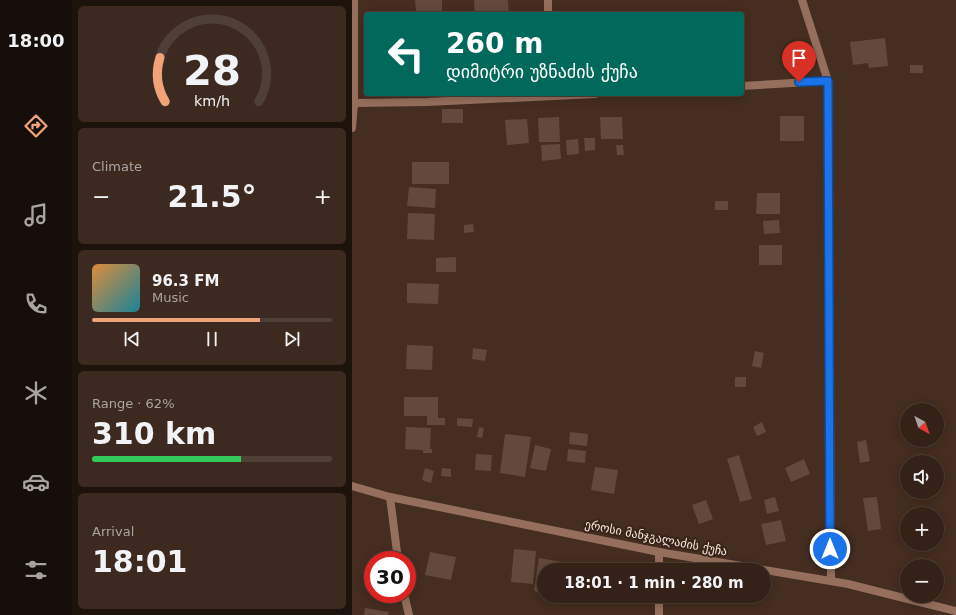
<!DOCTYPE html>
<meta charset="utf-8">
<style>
:root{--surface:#342218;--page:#3c2a21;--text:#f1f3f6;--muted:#a9a4a2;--line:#4e3f37;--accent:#f0a279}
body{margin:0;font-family:"DejaVu Sans","Noto Sans Georgian",sans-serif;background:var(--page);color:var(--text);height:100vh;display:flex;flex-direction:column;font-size:15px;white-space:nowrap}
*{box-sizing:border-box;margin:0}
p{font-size:13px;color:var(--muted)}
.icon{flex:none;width:22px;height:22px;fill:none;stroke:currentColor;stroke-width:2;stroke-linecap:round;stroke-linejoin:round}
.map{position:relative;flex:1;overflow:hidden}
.sheet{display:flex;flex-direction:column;gap:6px;padding:6px;background:#1d130d;width:280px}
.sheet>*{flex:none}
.banner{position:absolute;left:12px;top:12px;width:380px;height:84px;border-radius:4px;box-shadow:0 2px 10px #0003,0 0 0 1px var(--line);background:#00695c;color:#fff;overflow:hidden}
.needle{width:26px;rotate:140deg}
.controls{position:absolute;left:548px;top:403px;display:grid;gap:8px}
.controls a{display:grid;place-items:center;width:44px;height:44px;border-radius:50%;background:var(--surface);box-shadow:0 2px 10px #0003,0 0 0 1px var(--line);font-size:20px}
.speed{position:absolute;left:12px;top:551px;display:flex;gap:8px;font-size:20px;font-weight:700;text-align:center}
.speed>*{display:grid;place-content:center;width:52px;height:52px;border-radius:50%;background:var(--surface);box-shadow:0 2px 10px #0003,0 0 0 1px var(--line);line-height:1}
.speed .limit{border:6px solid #d22;background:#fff;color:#111}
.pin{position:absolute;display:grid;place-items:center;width:34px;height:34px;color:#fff;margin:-41px -17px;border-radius:50% 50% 50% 0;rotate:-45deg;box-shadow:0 0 4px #0007}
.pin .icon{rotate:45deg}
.me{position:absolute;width:44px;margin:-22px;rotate:0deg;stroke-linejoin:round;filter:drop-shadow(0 0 3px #0008)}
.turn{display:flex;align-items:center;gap:14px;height:84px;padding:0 16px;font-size:18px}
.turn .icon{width:52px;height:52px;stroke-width:2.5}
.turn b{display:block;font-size:28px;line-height:34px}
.big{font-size:30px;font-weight:700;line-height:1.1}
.sheet .widget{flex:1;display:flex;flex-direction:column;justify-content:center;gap:6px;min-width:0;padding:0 14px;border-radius:6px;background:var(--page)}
.sheet .dial{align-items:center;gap:0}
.dial svg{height:104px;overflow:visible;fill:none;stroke:var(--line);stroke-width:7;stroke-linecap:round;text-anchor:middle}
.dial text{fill:var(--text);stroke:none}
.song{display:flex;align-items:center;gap:12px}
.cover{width:48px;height:48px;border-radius:6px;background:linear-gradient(135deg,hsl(30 70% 55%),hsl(190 70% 35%))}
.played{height:4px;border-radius:2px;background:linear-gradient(90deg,var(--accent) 70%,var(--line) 70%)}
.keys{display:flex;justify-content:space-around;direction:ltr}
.heat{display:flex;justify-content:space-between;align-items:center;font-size:22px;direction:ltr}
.charge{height:6px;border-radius:3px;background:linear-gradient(90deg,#34c759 62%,var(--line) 0)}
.trip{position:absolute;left:185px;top:563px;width:234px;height:40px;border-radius:20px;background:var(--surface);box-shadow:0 2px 10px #0003,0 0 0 1px var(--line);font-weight:700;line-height:40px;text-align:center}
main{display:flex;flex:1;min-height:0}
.dock{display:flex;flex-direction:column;width:72px;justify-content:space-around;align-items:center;background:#150e0a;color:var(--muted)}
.dock .icon{width:28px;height:28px}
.dock .on{color:var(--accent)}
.dock b{font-size:18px;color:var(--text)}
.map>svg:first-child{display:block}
</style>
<main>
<nav class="dock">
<b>18:00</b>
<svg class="icon on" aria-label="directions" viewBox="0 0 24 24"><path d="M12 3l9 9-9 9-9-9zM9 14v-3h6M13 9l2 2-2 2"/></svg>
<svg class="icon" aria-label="music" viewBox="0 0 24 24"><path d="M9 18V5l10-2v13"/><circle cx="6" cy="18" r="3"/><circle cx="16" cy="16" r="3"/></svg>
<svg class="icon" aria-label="phone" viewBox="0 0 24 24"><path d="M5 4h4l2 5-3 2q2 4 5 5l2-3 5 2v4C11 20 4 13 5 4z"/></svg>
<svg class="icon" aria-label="climate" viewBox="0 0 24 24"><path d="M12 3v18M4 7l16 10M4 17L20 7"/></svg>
<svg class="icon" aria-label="car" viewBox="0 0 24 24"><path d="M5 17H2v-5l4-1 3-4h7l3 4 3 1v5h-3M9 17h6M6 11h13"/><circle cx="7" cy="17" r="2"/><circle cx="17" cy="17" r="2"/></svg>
<svg class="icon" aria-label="filters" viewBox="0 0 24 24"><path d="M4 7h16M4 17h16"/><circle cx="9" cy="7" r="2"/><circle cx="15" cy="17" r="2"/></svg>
</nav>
<section class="sheet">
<div class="widget dial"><svg viewBox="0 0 100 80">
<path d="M14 69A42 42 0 1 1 86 69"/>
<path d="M14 69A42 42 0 0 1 10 35" stroke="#f0a279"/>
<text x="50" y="56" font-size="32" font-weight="700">28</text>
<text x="50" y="72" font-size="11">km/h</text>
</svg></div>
<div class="widget"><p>Climate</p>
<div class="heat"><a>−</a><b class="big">21.5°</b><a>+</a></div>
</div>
<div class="widget">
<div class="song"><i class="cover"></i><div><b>96.3 FM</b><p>Music</p></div></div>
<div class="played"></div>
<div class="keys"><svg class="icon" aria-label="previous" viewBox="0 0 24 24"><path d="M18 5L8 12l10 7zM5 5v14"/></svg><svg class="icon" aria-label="pause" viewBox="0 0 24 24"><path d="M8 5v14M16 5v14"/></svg><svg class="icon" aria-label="next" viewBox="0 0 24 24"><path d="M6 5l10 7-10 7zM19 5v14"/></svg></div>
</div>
<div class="widget"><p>Range · 62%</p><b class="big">310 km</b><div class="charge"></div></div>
<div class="widget"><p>Arrival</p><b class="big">18:01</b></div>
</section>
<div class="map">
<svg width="604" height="615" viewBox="0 0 604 615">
<rect width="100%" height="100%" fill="#452d20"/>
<g fill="#63493c">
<path d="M63,0H90V11L64,12Z"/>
<path d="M122,0H156L157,13L123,14Z"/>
<path d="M533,38L536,66L517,68L516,63L501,65L498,42Z"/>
<rect x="558" y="65" width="13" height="8"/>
<rect x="90" y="109" width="21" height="14"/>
<rect x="428" y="116" width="24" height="25"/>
<path d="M207,117L208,142H187L186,118Z"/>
<path d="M248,117H270L271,139H249Z"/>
<path d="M175,119L177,143L155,145L153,120Z"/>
<path d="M232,138H243V150L233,151Z"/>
<path d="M226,139L227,154L215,155L214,140Z"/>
<path d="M208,144L209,159L190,161L189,145Z"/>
<path d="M264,145H271L272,155H265Z"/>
<rect x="60" y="162" width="37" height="22"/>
<path d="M57,187L84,189L83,208L55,206Z"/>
<path d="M405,193H428V214H404Z"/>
<rect x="363" y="201" width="13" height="9"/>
<path d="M56,213L83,214L82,240L55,239Z"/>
<path d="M427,220L428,233L412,234L411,221Z"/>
<path d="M121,224L122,232L112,233V225Z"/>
<rect x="407" y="245" width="23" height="20"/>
<path d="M104,257V272H84V258Z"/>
<path d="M55,283L87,284L86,304L55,303Z"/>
<path d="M55,345L81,346L80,370L54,369Z"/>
<path d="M121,348L135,350L133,361L120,359Z"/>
<path d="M403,351L412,353L409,368L400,366Z"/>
<rect x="383" y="377" width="11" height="10"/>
<path d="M52,397H86V418H93V425H75V416H52Z"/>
<path d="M105,418L121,419L120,427L105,426Z"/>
<path d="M410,422L414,432L405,436L401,427Z"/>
<path d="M54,427L79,428L78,449H80V453H71V450L53,449Z"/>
<path d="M127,427L132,428L130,438L125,437Z"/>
<path d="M218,432L236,434L235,446L217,444Z"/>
<path d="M153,434L179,437L173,477L148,473Z"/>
<path d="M514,440L518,461L508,463L505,442Z"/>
<path d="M183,445L199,449L194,471L178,468Z"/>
<path d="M216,449L234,451L233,463L215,461Z"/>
<path d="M124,454L140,455L139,471L123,470Z"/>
<path d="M387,455L400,499L388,502L375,459Z"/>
<path d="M452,459L458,474L439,482L433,468Z"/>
<path d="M243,467L266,470L262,494L239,490Z"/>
<path d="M73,468L82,471L79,483L70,480Z"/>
<path d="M90,468L99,469V477L89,476Z"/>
<path d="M423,497L427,511L415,514L412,500Z"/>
<path d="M525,497L529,529L516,531L511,498Z"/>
<path d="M354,500L361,519L347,524L340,505Z"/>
<path d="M429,520L434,541L414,545L409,524Z"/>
<path d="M162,549L184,551L181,584L159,582Z"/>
<path d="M78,552L104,557L99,580L73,575Z"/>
<path d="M187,558L216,563L215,570H192V593L182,591Z"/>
<path d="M242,567L243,570H223V569Z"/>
<path d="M223,596H241V597L223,598Z"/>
<path d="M13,608L37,612L36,615H12Z"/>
</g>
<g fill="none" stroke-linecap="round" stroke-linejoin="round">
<g stroke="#956f5b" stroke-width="8">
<path d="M450,0L476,81"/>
<path d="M196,14V0"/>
<path d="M390,86L476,81L479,581"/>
<path d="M2,103L75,102L243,94"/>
<path d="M0,128L2,103V0"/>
<path d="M0,486L38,497L307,552L496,584L604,611"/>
<path d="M38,497L46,560"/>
<path d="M307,570V552"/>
<path d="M52,594L57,615"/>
<path d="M307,615V596"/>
</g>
</g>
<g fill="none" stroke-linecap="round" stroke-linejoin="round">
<defs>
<path id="route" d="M447,82L476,81L478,549"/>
</defs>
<use href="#route" stroke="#114b97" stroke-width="10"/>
<use href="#route" stroke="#1a73e8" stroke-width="7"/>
</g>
<g text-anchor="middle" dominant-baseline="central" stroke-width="4" stroke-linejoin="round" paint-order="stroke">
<g font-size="12" fill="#fae9e1" stroke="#3a2317">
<text transform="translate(304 538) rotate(11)">ეროსი მანჯგალაძის ქუჩა</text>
</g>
</g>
</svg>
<div class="controls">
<a><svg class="needle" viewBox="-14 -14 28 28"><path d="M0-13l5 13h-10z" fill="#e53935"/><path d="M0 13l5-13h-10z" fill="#a9a4a2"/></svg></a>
<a><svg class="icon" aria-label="sound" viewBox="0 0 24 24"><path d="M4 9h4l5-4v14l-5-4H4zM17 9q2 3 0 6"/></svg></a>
<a>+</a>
<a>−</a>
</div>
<div class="speed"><div class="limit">30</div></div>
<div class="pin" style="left:447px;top:82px;background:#d93025"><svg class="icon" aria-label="arrive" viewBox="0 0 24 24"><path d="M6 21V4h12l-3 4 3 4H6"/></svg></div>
<svg class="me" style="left:478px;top:549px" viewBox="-20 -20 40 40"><circle r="17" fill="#1a73e8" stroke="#fff" stroke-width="3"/><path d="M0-11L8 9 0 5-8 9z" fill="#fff"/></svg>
<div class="trip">18:01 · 1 min · 280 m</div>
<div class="banner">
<div class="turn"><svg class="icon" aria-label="left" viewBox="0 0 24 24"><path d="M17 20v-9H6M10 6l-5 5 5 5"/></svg><div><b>260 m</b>დიმიტრი უზნაძის ქუჩა</div></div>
</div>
</div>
</main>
